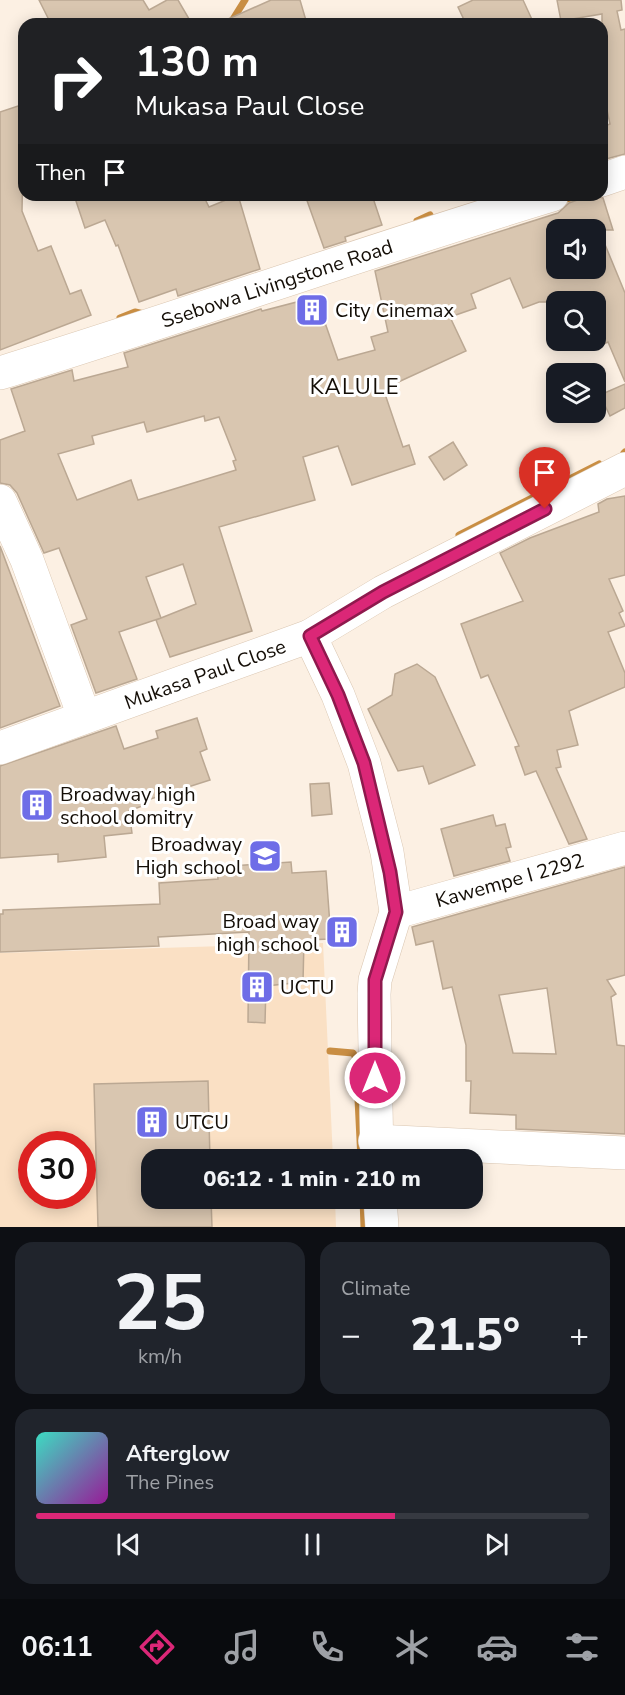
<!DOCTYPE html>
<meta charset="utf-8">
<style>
:root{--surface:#171b24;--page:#20242c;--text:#f1f3f6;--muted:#9ea1a6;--line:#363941;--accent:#db2777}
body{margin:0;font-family:"Nunito Sans",sans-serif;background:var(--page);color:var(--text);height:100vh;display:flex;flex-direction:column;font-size:22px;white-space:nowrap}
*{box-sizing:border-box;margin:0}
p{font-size:20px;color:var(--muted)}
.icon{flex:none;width:33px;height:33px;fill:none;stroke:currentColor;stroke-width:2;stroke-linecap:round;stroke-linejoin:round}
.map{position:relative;height:1227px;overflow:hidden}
.details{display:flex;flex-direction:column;gap:15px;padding:15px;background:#0d0f14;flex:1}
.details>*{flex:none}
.top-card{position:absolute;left:18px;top:18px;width:590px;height:183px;border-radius:18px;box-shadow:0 3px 15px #0003;background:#202124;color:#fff;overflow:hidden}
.buttons{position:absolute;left:546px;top:219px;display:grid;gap:12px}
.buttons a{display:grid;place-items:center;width:60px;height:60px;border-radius:12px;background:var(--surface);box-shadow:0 3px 15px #0003;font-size:30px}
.speed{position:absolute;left:18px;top:1131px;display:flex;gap:12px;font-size:30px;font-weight:700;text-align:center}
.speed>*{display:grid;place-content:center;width:78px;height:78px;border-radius:50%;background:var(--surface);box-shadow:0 3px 15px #0003;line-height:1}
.speed .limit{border:9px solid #d22;background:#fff;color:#111}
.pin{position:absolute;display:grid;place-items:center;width:51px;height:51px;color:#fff;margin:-62px -26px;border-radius:50% 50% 50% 0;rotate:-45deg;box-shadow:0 0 6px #0007}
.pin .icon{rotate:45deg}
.me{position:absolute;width:66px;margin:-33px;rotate:0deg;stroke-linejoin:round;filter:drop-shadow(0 0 4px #0008)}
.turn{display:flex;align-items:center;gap:21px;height:126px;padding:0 18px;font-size:27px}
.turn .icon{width:78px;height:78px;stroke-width:2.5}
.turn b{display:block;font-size:42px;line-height:51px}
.then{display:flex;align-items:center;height:57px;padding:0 18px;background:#0003;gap:12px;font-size:22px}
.big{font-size:45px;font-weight:800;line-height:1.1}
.details .card{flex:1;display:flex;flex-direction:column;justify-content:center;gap:9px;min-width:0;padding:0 21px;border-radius:18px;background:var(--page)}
.details .dial{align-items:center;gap:0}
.dial b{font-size:78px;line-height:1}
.song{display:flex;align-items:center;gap:18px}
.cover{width:72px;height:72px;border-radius:9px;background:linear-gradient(135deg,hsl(170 70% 55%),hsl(300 70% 35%))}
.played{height:6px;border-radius:3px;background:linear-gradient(90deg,var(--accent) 65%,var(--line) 65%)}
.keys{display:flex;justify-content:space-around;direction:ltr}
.heat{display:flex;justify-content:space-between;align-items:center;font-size:33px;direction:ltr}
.details .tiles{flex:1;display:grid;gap:15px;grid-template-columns:1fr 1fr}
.card:last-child{grid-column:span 2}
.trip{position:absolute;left:141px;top:1149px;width:342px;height:60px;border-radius:18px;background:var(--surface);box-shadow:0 3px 15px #0003;font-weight:800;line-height:60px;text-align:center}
.dock{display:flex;height:96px;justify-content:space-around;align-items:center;background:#090b0e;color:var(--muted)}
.dock .icon{width:42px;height:42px}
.dock .selected{color:var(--accent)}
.dock b{font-size:27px;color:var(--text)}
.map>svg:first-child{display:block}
</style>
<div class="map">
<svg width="625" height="1227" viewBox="0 0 625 1227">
<rect width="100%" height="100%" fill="#fcf0e3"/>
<path fill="#fae0c4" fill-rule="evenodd" d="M323,943L333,1159L152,1160V1198L335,1199L336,1227H0V953ZM32,1144H82V1196H32Z"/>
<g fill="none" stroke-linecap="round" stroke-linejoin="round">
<g stroke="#c98e43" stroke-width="7">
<path d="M230,24L245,0"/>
<path d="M560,201L581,195"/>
<path d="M417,221L430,215"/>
<path d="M120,318L135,312L144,314"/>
<path d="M624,453L625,452"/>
<path d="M459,535L599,464"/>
<path d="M330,1051L353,1053L356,1058L361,1160"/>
<path d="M363,1198L364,1227"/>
</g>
</g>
<g fill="#d9c6b0" stroke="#bba893" stroke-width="1.5" fill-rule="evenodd">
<path d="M39,0H143L149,10L167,0H178L192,24H51Z"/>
<path d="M271,0H300L307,24H217Z"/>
<path d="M473,0H523L534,24H466L458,7Z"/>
<path d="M557,0H621L622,10L617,11L621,30L625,29V154L602,160V127L610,124L602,87V14L561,21Z"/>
<path d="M24,104L22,211L38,251L51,246L70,294L81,290L91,315L0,350V112Z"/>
<path d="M74,195H203L209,207L238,195L260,269L178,296L176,289L139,302L118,245L116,246L105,220L85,228Z"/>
<path d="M305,195H372L382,225L345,237L346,241L324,248Z"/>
<path d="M591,195L603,198L613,230H599L625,293V382L608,342L596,347V302H539L523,308L510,278L471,294L476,308L450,317L466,351L394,384L396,391L385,394L403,447L409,445L415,464L352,485L338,446L303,457L315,500L219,527L252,631L170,657L156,620L196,604L183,564L146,577L161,618L119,632L137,679L96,693L71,625L87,619L59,548L44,553L17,493L10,485L0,483V440L25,431L11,389L72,370L74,381L128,367L124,353L261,309L262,311L316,297L338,360L375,350L371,337L388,332L375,271L558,213L569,203ZM556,230H596V268H556ZM204,416L205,421L219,417L236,460L233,461L236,470L138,500L131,480L77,500L58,454L94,444L92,436L144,422L147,432Z"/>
<path d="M625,384V408L610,416L600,395Z"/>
<path d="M453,442L467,465L444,480L429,457Z"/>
<path d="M625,496V575L609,579L623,611L619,613L625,626L608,632L625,673V687L569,711L578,745L557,750L561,767L556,768L587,839L569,844L536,771L525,775L515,747L519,746L488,675L481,678L461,624L523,601L500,553L530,538L599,512L598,504L607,499Z"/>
<path d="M0,546L60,706L0,728Z"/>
<path d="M417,664L435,677L475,765L429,784L423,766L398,771L368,709L392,695L395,674Z"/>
<path d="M197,718L207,749L200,752L210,780L141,802L142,806L129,811L132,833L104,836L106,857L58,862V854L0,858V766L116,726L124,749L158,738L156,731Z"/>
<path d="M329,783L332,814L312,816L310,784Z"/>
<path d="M493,815L496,826L505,824L511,847L506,848L510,861L454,876L441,829Z"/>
<path d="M291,862L292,873L326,871L331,939L304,940L303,982L266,986L265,1023L248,1022L249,932L158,937L159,946L0,952V914H3V910L160,904L159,883L218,879L217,867Z"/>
<path d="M625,867V975L607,980L616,994L611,997L617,1045L625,1046V1134L516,1129V1115L470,1113L471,1081H466V1045L452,987L443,989L433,941L416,945L412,927ZM547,988L556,1054L513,1053L499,995Z"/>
<path d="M208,1081L210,1160H152V1198H211L212,1227H98L94,1084Z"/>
</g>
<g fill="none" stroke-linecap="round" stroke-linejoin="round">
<defs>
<g id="minor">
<path d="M602,180L625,172"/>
<path id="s1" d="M0,373C185,316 367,251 552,195"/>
<path d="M0,501L27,560L84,716"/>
<path d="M310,636L338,695L364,763L387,852L396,912L375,980L374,994L377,1160"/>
<path id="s2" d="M0,748L310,636L383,592L625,469"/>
<path id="s3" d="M396,912L625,848"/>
<path d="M375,1141L625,1153"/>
<path d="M380,1198L382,1227"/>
</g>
</defs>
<use href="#minor" stroke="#dac6b1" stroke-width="34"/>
<use href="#minor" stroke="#fff" stroke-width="33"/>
</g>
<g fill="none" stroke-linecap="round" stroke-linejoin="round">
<defs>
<path id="route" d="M375,1078V980L396,912L390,872L364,763L338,695L310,636L383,592L545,509"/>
</defs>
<use href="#route" stroke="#8e194d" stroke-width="15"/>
<use href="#route" stroke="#db2777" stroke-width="10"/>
</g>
<defs>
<symbol id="building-square" viewBox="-11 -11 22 22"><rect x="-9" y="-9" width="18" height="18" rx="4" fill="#6e6de7" stroke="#fff"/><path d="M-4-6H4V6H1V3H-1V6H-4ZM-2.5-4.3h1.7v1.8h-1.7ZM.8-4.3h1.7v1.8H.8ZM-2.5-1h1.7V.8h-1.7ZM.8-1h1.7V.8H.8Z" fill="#fff"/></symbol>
<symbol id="school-square" viewBox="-11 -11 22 22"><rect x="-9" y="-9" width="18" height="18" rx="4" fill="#6e6de7" stroke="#fff"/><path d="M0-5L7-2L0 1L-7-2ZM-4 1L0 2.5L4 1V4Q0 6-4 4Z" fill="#fff"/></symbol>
</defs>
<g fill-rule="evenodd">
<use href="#building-square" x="293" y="291" width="38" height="38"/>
<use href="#building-square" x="18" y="786" width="38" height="38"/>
<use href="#school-square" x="246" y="837" width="38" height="38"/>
<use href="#building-square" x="323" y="913" width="38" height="38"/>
<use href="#building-square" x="238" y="968" width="38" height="38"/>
<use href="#building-square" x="133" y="1103" width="38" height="38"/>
</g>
<g text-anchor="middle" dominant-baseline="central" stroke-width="6" stroke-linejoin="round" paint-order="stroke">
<g font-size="20" fill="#130d06" stroke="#fff">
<text stroke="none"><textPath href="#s1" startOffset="291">Ssebowa Livingstone Road</textPath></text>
<text stroke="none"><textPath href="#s2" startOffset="218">Mukasa Paul Close</textPath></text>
<text stroke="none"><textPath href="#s3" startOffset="118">Kawempe I 2292</textPath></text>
</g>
<g font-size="20" fill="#130d06" stroke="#fff" text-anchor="start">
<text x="335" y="310">City Cinemax</text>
<text x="60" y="794">Broadway high<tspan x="60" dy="23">school domitry</tspan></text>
<text x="242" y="844" text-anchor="end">Broadway<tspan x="242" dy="23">High school</tspan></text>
<text x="319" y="921" text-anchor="end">Broad way<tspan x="319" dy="23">high school</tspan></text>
<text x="280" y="987">UCTU</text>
<text x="175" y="1122">UTCU</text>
</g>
<g font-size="22" letter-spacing="1.5" fill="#130d06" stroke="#fff">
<text x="355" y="387">KALULE</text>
</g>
</g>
</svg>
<div class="buttons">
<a><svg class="icon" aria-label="sound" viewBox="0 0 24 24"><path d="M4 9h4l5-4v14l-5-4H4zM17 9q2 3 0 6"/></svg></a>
<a><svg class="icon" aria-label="search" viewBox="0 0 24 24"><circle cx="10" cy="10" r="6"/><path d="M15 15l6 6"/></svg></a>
<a><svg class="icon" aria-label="layers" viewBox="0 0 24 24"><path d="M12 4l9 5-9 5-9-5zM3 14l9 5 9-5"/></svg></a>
</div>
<div class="speed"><div class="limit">30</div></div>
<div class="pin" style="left:545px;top:509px;background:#d93025"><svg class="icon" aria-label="arrive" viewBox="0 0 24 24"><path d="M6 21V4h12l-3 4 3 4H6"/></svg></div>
<svg class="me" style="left:375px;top:1078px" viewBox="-20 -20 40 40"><circle r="17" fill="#db2777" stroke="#fff" stroke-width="3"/><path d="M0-11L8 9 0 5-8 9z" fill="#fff"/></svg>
<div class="trip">06:12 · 1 min · 210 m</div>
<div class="top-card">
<div class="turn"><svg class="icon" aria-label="right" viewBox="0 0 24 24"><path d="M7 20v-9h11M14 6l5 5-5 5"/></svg><div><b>130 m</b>Mukasa Paul Close</div></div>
<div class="then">Then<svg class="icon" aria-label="arrive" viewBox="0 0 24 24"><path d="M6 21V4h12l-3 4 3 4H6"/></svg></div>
</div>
</div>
<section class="details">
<div class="tiles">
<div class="card dial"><b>25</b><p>km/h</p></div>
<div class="card"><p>Climate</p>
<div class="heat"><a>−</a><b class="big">21.5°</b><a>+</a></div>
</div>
<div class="card">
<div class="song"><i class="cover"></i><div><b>Afterglow</b><p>The Pines</p></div></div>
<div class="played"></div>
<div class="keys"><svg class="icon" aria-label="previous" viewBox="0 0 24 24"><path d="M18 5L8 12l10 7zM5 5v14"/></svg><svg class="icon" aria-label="pause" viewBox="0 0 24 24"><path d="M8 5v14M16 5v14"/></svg><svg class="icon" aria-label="next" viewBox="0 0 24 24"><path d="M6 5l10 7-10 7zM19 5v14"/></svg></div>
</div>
</div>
</section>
<nav class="dock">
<b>06:11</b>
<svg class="icon selected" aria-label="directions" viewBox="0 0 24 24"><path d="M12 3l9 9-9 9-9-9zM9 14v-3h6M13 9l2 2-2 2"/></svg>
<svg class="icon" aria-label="music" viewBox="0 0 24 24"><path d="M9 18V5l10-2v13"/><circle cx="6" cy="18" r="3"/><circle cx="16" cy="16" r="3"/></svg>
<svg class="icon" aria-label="phone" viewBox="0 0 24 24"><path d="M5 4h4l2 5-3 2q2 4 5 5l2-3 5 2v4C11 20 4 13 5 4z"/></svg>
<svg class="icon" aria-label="climate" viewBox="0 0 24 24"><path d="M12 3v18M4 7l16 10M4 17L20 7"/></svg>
<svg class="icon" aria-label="car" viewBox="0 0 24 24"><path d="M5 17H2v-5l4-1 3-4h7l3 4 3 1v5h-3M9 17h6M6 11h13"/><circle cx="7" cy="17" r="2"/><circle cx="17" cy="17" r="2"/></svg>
<svg class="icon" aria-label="filters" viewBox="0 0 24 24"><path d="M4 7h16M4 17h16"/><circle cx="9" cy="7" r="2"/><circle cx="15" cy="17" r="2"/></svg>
</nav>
